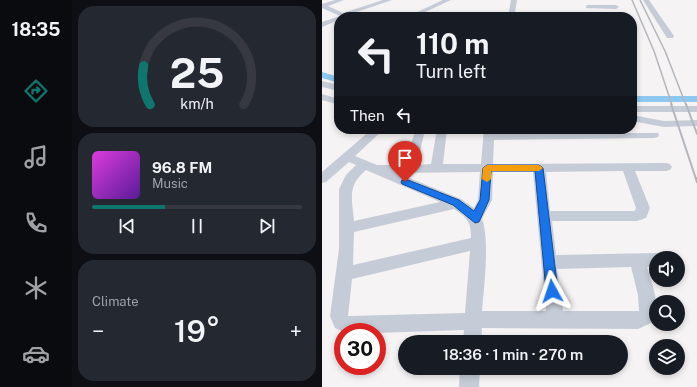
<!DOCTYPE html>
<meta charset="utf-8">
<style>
:root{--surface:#171b24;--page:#242831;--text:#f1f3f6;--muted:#9ea1a6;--line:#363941;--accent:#0f766e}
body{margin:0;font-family:"Public Sans",sans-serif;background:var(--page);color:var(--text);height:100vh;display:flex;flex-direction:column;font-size:15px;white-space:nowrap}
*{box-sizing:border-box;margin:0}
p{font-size:13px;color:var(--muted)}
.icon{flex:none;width:22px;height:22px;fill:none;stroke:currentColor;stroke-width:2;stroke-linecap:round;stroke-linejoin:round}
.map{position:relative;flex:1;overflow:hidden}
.details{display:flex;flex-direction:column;gap:6px;padding:6px;background:#0d0f14;width:250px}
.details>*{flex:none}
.hud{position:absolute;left:12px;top:12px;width:303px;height:122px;border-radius:16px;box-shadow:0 2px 6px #0003;background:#171b24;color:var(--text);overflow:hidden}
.controls{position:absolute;left:327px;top:251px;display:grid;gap:8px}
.controls a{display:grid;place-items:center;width:36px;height:36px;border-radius:50%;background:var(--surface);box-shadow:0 2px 6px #0003;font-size:20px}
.speed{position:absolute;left:12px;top:323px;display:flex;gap:8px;font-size:20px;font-weight:700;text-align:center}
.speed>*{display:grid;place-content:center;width:52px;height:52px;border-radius:50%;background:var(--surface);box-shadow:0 2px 6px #0003;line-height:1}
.speed .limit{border:6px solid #d22;background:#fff;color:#111}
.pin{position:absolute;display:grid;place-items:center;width:34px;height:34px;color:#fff;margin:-41px -17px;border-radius:50% 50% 50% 0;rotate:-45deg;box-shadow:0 0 4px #0007}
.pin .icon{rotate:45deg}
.me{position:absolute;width:44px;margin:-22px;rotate:355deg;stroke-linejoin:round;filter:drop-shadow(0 0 3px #0008)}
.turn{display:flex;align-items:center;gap:14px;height:84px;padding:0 16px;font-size:18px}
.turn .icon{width:52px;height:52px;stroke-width:2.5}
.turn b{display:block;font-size:28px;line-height:34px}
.then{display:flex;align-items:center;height:38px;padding:0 16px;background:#0003;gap:8px;font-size:15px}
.big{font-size:30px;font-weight:600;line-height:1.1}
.details .card{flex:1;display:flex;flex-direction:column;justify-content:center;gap:6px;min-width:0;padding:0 14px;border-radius:16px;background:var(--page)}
.details .dial{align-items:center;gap:0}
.dial svg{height:104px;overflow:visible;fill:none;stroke:var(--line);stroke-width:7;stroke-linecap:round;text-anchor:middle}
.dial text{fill:var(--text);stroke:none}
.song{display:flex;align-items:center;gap:12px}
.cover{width:48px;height:48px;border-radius:6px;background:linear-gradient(135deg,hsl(300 70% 55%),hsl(270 70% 35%))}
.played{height:4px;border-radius:2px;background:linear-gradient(90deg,var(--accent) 35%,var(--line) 35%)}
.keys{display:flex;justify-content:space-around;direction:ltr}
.heat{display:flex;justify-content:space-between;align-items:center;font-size:22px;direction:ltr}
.trip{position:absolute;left:76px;top:335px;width:230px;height:40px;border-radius:20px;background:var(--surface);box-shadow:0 2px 6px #0003;font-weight:600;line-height:40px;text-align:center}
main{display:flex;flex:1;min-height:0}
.tab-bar{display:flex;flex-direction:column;width:72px;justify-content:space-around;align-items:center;background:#090b0e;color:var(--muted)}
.tab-bar .icon{width:28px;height:28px}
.tab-bar .selected{color:var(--accent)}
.tab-bar b{font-size:18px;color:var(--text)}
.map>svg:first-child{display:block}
</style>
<main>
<nav class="tab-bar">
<b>18:35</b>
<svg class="icon selected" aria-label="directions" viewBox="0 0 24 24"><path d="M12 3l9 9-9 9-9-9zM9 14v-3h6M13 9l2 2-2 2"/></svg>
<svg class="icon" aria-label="music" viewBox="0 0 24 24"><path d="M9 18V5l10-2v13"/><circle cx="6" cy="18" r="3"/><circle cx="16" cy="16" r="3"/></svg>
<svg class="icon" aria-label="phone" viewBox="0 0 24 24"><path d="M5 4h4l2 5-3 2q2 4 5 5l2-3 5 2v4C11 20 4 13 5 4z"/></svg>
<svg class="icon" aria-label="climate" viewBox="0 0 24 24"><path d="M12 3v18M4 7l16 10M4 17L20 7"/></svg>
<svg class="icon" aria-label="car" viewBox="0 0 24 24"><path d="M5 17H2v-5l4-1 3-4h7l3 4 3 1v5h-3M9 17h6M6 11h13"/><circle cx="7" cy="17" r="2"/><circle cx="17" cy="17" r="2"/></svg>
</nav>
<section class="details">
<div class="card dial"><svg viewBox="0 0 100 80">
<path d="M14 69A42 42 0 1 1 86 69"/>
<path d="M14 69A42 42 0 0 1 9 39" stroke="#0f766e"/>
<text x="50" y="56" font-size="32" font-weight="700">25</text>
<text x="50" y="72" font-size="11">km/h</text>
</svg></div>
<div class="card">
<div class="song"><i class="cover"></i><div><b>96.8 FM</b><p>Music</p></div></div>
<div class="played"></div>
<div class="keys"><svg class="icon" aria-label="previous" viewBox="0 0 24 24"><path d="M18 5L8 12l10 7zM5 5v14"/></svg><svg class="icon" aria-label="pause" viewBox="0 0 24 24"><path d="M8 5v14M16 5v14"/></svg><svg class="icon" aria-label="next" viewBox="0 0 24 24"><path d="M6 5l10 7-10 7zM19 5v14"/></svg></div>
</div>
<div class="card"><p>Climate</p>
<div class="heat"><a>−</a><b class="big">19°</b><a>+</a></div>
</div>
</section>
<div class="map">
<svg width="375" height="387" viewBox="0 0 375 387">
<rect width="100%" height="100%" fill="#f5f3f3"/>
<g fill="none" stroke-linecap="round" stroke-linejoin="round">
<g fill="#8ec8f0" fill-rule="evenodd">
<path d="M0,72L17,77V83L0,78Z"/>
<rect x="310" y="96" width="65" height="6"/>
</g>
<g fill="#c6ccd7" fill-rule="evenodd">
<path d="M13,0H22L6,6L21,13L61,0H70L23,16L17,17V20L0,27V22L18,16L0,8V4Z"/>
<path d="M121,0H129L101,13L111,17H99L91,14Z"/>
<path d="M189,0H195L193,12L268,14L271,16L186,17Z"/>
<path d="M321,0H327L352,36L351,38H345Z"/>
<path d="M266,5H294L297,7L294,9L264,8V6Z"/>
<path d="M0,81L17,85V91L0,87Z"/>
<path d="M0,94L17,99V105L0,100Z"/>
<rect x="310" y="106" width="65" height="6"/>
<path d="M310,115L342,121L375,120V126L342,127L310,121Z"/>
<path d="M50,129H62L33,156L55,165H83L92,134L97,131L102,134L95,165L109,164L115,129H125L121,164H159L162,129H172V133H336L337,135L336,137L332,138L172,140L171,164L344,163L348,164L350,167L348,170L344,171H313L328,208L324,218L315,221H230L234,255L334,253L339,255L341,258H334V267H325C330,284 339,305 331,322L316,329L163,328H160L159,342H141L142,330L55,333L22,332L13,328L8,316L17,249V189L24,175L34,165L27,162L4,182L0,183V172ZM44,170L118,202L32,221C30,198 25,186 44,170ZM301,171L314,208L313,211H228L224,172ZM158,172L156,200L152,208L139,199L75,173ZM171,172H211L224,311H160C162,286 168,241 160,219L170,200ZM132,209C146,218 149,222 149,238L31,265L32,232ZM148,251L143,313L26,316L30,279ZM309,267L316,295L317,311H241L235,269Z"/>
<path d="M138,368H158L157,387H137Z"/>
</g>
<g stroke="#b4b6bd" stroke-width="1.5">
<path d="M310,0L332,51L350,105"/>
<path d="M318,0L343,51L364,105"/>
</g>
<g stroke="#b4b6bd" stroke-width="2">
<path d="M349,104L374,179"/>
<path d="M364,104L375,134"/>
</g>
<path stroke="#b4b6bd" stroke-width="2.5" d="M374,178L375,182"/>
</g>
<path fill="#1a73e8" stroke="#114b97" d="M165,165H217L221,168L236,291L234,294L230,296L226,294L224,291L213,171H169L167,200L157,222L153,223L131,205L80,184L79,182L80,180H86L137,200L152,211L158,200L161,168Z"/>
<path fill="#f59e0b" d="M165,165H217L221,168L217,171H169V179L165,182L160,179L161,168Z"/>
</svg>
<div class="controls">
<a><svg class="icon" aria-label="sound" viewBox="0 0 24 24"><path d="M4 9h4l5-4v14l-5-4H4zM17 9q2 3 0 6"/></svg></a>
<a><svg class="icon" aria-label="search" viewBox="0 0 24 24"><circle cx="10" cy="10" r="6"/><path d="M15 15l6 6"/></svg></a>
<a><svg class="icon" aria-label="layers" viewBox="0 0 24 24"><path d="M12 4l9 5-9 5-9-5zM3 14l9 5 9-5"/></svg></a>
</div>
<div class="speed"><div class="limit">30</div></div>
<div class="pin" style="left:83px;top:182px;background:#d93025"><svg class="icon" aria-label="arrive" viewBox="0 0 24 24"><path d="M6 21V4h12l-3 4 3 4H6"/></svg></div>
<svg class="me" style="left:230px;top:291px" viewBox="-20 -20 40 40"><path d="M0-17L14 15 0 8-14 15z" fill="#1a73e8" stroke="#fff" stroke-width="4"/></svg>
<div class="trip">18:36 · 1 min · 270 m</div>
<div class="hud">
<div class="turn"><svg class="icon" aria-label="left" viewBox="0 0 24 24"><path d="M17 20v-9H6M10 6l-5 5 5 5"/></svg><div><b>110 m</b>Turn left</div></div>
<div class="then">Then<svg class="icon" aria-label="left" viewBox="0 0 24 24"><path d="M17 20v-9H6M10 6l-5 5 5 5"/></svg></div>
</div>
</div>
</main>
